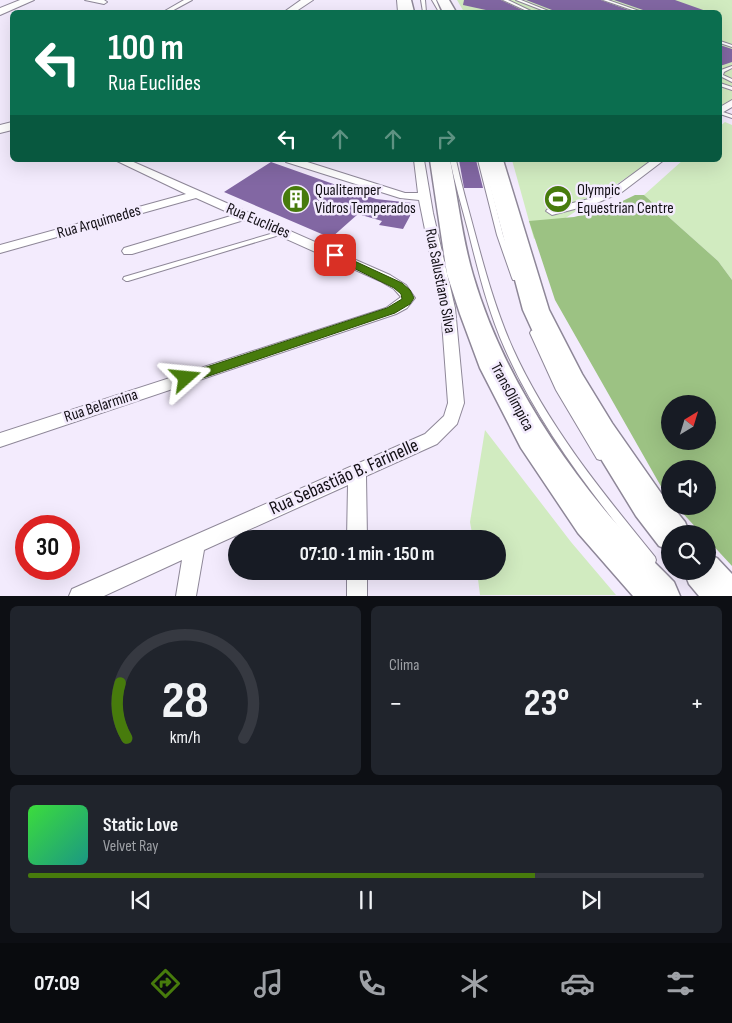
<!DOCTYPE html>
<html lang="pt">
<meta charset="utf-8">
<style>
:root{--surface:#171b24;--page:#20242c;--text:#f1f3f6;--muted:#9ea1a6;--line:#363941;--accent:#477b0c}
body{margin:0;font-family:"Sofia Sans Condensed",sans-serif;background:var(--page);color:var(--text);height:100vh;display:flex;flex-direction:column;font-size:19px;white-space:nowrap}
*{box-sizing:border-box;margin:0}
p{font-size:16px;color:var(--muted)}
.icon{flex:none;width:28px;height:28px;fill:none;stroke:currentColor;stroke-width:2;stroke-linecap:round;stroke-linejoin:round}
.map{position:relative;height:596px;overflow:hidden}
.drawer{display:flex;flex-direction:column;gap:10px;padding:10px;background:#0d0f14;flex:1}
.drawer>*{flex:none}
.hud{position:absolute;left:10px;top:10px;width:712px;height:152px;border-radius:8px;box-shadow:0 5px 20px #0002;background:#0b6e4f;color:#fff;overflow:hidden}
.needle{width:32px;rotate:38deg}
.controls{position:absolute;left:661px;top:395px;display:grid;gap:10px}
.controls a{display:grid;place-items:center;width:55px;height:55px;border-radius:50%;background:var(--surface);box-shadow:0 5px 20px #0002;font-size:25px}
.speed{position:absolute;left:15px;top:515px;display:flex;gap:10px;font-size:25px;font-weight:700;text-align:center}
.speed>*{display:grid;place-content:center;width:65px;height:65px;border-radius:50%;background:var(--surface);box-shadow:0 5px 20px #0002;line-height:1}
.speed .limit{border:8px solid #d22;background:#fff;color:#111}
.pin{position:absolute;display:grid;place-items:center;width:42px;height:42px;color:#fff;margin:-21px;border-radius:10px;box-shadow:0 2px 8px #0006}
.me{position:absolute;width:55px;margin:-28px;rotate:72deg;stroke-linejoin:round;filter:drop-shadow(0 0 4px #0008)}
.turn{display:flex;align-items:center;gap:18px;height:105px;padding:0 15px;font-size:22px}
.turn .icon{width:65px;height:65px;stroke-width:2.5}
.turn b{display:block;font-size:35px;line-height:42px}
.lanes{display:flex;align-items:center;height:48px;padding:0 15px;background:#0003;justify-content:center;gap:25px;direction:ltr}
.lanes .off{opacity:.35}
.big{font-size:38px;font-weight:700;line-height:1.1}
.drawer .tile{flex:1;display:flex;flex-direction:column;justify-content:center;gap:8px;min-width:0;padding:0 18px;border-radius:8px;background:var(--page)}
.drawer .dial{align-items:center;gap:0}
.dial svg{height:130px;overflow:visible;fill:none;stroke:var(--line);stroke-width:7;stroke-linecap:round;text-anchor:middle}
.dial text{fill:var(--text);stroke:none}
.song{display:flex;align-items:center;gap:15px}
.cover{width:60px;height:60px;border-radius:8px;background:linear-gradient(135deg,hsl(120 70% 55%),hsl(170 70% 35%))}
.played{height:5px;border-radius:2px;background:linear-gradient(90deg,var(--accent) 75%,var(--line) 75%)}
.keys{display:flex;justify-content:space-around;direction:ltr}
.heat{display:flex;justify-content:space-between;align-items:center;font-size:28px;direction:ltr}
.drawer .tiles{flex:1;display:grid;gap:10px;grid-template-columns:1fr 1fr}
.tile:last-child{grid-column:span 2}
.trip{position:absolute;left:228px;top:530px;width:278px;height:50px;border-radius:25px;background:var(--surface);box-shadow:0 5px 20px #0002;font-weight:700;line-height:50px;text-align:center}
.tab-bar{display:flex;height:80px;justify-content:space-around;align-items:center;background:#090b0e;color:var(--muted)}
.tab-bar .icon{width:35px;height:35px}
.tab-bar .on{color:var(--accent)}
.tab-bar b{font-size:22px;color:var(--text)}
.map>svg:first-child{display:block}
</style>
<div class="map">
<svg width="732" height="596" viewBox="0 0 732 596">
<rect width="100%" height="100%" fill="#f3ebfd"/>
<g fill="#d1ebc0">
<path d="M457,0H732V107L720,115V12H464Z"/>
<path d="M725,122L732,125V280L718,261L644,195L683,160H720V126Z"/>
<path d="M512,160H653L534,239Z"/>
<path d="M485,430L571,542L616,595H480L477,571H496V539H473L470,522Z"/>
</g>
<path fill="#9cc283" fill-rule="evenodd" d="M635,195H644L718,261L732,280V566L708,540V534H702L676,506H708V469H670V500L667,497L555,300L529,221L574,217L606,209ZM670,404H708V441H670Z"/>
<g fill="#8267a3">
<path d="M464,0H501L526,12H495L463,5Z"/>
<path d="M526,0H601L634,12H553L552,10Z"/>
<path d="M614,0H675L706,11L705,12H644L643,10Z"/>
<path d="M720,45L732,49V62L720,66Z"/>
<path d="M459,160H476L483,188H464Z"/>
<path d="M271,162L376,199L412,203L410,216L403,229L379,225L382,221L358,214L331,238L224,192Z"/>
</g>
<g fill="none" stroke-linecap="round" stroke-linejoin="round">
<defs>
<g id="lane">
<path d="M421,0H425L426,12H423Z"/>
<path d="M432,0H436L441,12H439Z"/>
<path d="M503,0H508L533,12H529Z"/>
<path d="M516,0H521L551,12H547Z"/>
<path d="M603,0H608L642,12H638Z"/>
<path d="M720,41L732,45V47L720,43Z"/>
<path d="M732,66V68L724,72L723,75L732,79V82L720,76L721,70Z"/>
<path d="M720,83L732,87V90L720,86Z"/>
<path d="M720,111L732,115V118L720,114Z"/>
<path d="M450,160H456C461,184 468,207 474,230C485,271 496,311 513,349C548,426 602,492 655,557L656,560L655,563L651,565L647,563C594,496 540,428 505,349C488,311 478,270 468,230C462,207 455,184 450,160Z"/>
<path d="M478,160H484L503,235L518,278L517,280H513L512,278L497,235Z"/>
<path d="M284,230L287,232L286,233L128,281H126L123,279L124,277Z"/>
<path d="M534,330L537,331L538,333L563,389L603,453L604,456L603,459L600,460L597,459L556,390L530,333L531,331Z"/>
</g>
<g id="street">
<path d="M85,0H104L107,2L104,4Z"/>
<path d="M184,0H192L170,12H163Z"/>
<path d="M397,0H403L404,12H398Z"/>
<path d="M732,100V107L720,114V107Z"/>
<path d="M115,160H129L390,275L406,285L415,298L407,308L396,314L0,447V433L386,308L401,297L394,289L380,281L244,220L132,254H124L122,251L124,248L234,215L196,198L0,253V245L186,194Z"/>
<path d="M285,160H301L405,193H418L414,160H424L433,213L455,308L464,403L457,424L437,444L366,476L367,539H347L348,485L204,550L196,596H176L182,560L104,596H69L72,589L425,434L444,416L448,403L441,308L419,200L400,198L286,162Z"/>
<path d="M652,160H664L622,192L597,203L552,215L546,211L548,209L589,199L614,188Z"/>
<rect x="347" y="571" width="20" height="25"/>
</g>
<g id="secondary">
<path d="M20,0H34L0,15V8Z"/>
<path d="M301,0H313L295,12H284Z"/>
<path d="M12,122V130L0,133V125Z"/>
</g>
<g id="highway">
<path d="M399,0H411L414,12H402Z"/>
<path d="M437,0H449L456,12H443Z"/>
<path d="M430,160H450C458,198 462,238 473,275C498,361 547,439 603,508C624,534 651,558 674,582L680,596H633L578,533L521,448L480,368L460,314L447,274Z"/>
<path d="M483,160H503L549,310L582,374L612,423L670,506H672L685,522L690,534H670V551L659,546L636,516L590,441L555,380L523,310Z"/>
<path d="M708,554L717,558L732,574V596H699L689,584L684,571H708Z"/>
</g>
</defs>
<use href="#lane" stroke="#8e8798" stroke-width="2"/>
<use href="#street" stroke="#8e8798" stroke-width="2"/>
<use href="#secondary" stroke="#8e8798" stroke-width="2"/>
<use href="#highway" stroke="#8e8798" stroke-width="3"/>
<use href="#lane" fill="#fff" fill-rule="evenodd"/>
<use href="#street" fill="#fff" fill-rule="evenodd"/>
<use href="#secondary" fill="#fff" fill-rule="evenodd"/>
<use href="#highway" fill="#fff" fill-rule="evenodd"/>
</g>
<path fill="#477b0c" stroke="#2e5008" d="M335,252L402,283L410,290L414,298L410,304L395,313L191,382H182L180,378L182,375L387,308L402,299L401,294L394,288L331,257L329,255L331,253Z"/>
<defs>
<symbol id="building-disc" viewBox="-11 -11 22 22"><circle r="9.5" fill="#477b0c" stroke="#f3ebfd"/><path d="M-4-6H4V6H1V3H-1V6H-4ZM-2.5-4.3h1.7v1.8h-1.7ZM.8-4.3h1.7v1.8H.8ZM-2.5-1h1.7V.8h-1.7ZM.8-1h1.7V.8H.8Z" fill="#fff"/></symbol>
<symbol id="stadium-disc" viewBox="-11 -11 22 22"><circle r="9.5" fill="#477b0c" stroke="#f3ebfd"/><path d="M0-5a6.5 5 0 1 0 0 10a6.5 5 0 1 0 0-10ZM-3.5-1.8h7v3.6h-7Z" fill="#fff"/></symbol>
</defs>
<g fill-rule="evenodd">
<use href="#building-disc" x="280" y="183" width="32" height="32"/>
<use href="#stadium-disc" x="542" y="183" width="32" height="32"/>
</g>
<g text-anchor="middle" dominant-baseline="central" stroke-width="5" stroke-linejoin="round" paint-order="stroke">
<g font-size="16" fill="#120f15" stroke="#f3ebfd" text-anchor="start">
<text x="315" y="190">Qualitemper<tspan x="315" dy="18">Vidros Temperados</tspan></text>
<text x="577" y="190">Olympic<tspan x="577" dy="18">Equestrian Centre</tspan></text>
</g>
<g font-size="16" fill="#120f15" stroke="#f3ebfd">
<text transform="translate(258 221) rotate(23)">Rua Euclides</text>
<text transform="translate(99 222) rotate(-16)">Rua Arquimedes</text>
<text transform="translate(440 281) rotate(79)">Rua Salustiano Silva</text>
<text transform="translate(512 397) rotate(62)">TransOlímpica</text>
<text transform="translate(101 406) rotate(-18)">Rua Belarmina</text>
</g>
<g font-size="19" fill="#120f15" stroke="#f3ebfd">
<text transform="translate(344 477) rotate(-24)">Rua Sebastião B. Farinelle</text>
</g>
</g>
</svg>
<div class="controls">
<a><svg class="needle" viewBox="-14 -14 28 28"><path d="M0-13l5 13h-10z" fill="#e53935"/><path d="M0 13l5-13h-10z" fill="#9ea1a6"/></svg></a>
<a><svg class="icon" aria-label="sound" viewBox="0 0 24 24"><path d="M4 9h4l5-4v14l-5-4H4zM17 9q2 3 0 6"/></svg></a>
<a><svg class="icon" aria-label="search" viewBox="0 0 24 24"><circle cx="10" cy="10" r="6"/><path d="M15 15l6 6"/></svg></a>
</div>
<div class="speed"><div class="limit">30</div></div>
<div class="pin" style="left:335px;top:255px;background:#d93025"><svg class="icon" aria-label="arrive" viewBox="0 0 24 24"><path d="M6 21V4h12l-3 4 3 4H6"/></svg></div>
<svg class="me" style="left:186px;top:378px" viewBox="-20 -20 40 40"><path d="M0-17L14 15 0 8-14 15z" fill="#477b0c" stroke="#fff" stroke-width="4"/></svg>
<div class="trip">07:10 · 1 min · 150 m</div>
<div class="hud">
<div class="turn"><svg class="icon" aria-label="left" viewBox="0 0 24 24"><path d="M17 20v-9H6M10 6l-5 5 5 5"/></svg><div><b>100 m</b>Rua Euclides</div></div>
<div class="lanes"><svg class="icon" aria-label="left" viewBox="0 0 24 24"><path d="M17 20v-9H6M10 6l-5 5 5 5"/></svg><svg class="icon off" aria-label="ahead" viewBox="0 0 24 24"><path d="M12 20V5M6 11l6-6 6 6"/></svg><svg class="icon off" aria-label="ahead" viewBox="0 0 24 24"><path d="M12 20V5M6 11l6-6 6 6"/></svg><svg class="icon off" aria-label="right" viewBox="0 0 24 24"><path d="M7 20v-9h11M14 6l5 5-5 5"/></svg></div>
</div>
</div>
<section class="drawer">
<div class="tiles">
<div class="tile dial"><svg viewBox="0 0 100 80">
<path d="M14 69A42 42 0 1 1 86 69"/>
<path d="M14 69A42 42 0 0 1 10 35" stroke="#477b0c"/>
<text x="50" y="56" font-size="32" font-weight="700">28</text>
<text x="50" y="72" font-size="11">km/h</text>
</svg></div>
<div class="tile"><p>Clima</p>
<div class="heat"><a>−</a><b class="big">23°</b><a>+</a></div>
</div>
<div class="tile">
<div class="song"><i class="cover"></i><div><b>Static Love</b><p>Velvet Ray</p></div></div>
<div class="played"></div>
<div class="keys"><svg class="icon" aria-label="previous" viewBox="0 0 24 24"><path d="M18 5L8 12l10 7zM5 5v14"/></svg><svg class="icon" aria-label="pause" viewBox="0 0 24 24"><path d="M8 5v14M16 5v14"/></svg><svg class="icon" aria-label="next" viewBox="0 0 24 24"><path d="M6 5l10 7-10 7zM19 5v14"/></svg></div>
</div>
</div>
</section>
<nav class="tab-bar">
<b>07:09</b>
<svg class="icon on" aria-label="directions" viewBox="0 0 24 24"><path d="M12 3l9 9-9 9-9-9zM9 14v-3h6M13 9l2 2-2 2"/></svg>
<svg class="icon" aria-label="music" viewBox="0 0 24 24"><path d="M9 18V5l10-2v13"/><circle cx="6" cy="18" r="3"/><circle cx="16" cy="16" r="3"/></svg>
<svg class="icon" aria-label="phone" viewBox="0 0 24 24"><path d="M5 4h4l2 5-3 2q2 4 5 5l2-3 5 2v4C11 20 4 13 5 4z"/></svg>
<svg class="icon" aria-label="climate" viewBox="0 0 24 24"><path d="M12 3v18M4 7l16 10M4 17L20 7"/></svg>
<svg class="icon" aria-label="car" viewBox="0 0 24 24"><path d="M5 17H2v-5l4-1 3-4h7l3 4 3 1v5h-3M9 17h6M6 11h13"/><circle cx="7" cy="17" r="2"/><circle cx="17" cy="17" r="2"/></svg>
<svg class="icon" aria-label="filters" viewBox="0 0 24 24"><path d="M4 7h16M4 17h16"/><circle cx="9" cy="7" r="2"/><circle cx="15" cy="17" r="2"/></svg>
</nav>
